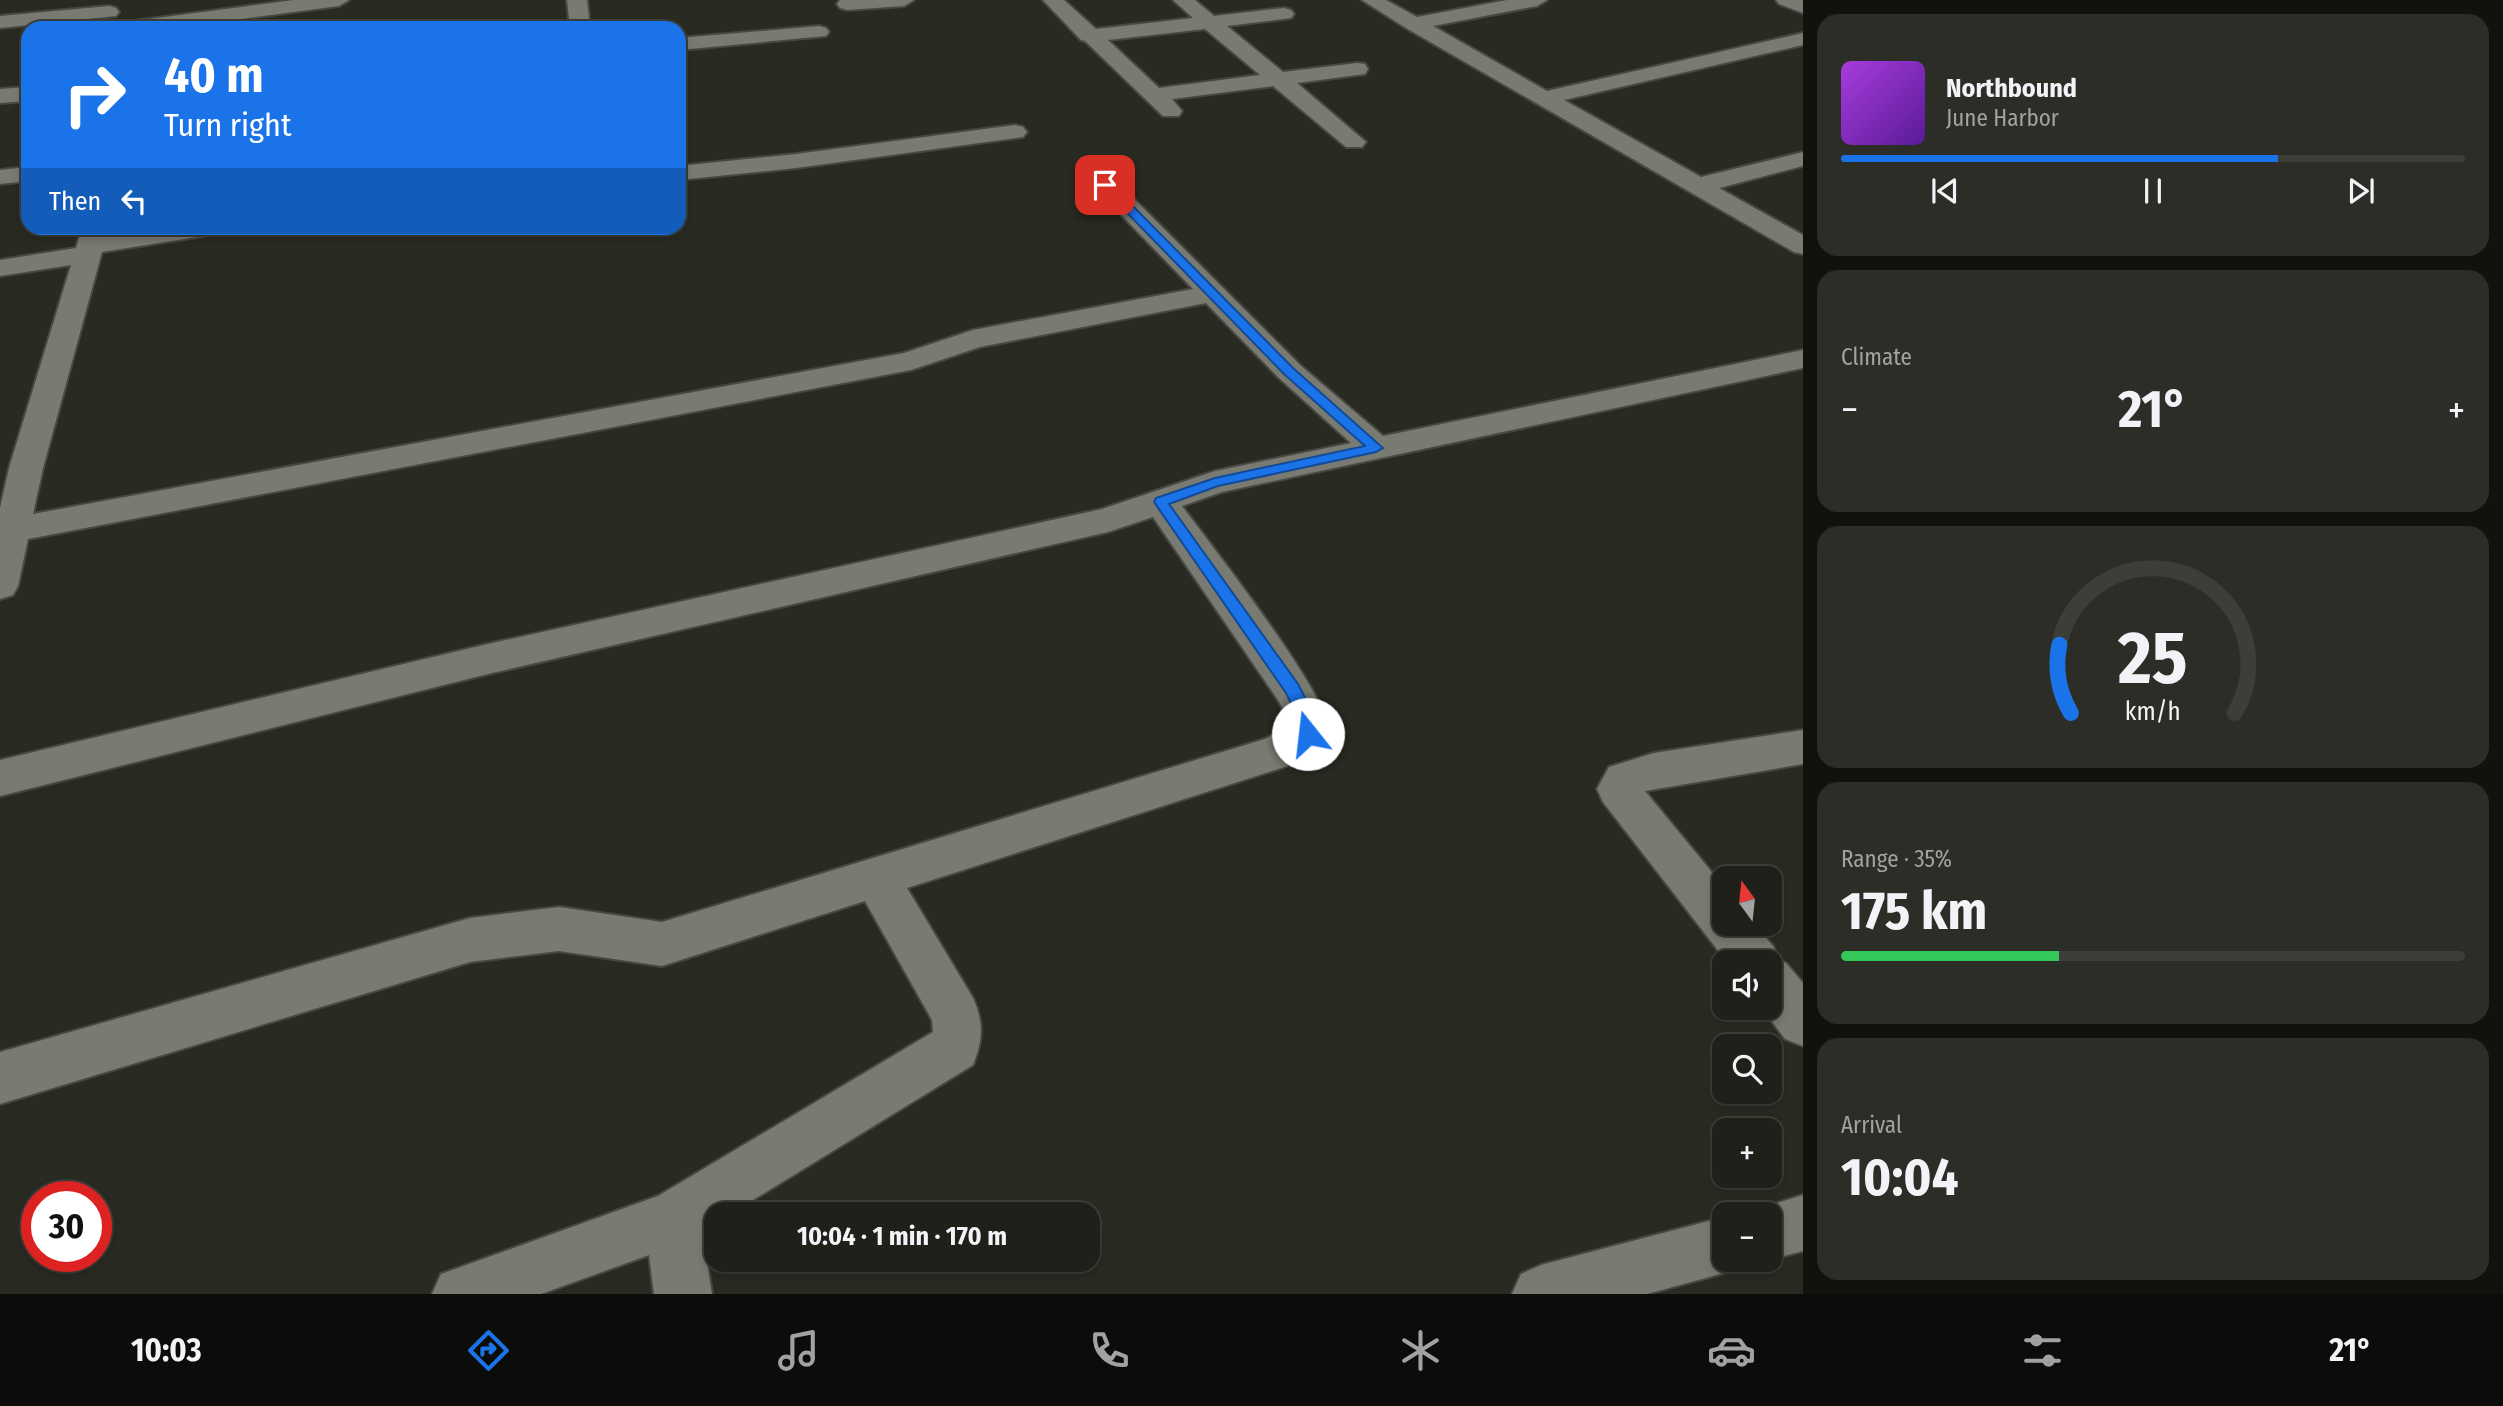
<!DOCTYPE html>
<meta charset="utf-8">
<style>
:root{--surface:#1f201a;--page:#2c2d27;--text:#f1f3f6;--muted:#a1a3a2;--line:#3c3e39;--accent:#1a73e8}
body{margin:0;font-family:"Fira Sans Condensed",sans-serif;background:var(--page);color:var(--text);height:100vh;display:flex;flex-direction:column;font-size:26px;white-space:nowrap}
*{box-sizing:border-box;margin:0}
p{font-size:23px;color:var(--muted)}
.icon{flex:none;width:38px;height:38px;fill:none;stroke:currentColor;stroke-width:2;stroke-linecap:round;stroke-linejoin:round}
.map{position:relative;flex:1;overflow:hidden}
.sheet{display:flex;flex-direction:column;gap:14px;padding:14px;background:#11120e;width:700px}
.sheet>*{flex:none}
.guide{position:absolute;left:21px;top:21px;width:665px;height:214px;border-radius:21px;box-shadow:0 4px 10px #0003,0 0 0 2px var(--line);background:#1a73e8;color:#fff;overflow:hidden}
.needle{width:46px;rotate:345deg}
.controls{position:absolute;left:1712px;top:866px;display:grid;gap:14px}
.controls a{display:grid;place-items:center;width:70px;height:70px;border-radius:14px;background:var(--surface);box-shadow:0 4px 10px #0003,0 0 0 2px var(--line);font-size:35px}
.speed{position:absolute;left:21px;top:1181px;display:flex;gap:14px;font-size:35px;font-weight:700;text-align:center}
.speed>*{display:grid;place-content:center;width:91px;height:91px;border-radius:50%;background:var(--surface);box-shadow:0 4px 10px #0003,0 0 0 2px var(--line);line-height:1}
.speed .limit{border:10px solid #d22;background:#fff;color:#111}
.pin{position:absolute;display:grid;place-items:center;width:60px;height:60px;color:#fff;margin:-30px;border-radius:14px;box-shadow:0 4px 10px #0006}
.me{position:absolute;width:77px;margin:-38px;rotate:344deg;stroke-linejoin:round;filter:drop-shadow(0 0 5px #0008)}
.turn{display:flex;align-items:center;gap:24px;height:147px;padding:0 28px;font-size:32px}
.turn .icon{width:91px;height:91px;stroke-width:2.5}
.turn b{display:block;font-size:49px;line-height:60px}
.then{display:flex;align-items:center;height:66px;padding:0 28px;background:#0003;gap:14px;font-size:26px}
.big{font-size:52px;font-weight:700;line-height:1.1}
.sheet .tile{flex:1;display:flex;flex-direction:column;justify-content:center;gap:10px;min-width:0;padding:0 24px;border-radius:21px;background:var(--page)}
.sheet .dial{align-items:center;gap:0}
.dial svg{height:182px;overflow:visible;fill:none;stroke:var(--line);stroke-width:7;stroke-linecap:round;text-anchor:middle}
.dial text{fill:var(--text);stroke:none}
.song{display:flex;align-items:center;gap:21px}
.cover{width:84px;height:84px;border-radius:10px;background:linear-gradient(135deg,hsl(280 70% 55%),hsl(270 70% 35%))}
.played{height:7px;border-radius:4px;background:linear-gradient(90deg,var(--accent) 70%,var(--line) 70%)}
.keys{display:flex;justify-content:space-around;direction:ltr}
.heat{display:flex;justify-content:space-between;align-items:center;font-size:38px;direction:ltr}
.charge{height:10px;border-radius:5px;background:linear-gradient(90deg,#34c759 35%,var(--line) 0)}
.trip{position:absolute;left:704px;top:1202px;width:396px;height:70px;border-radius:21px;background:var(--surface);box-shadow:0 4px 10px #0003,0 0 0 2px var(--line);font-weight:700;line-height:70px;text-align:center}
.menu{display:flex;height:112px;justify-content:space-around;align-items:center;background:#0c0d0a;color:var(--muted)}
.menu .icon{width:49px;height:49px}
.menu .on{color:var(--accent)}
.menu b{font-size:32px;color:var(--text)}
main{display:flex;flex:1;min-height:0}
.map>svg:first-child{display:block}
</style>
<main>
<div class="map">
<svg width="1803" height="1294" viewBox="0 0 1803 1294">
<rect width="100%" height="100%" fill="#292a22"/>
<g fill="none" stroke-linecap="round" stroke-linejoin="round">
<defs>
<g id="minor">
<path d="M294,0H349L339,6L172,28H116L119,24L126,22Z"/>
<path d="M567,0H587L590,28H570Z"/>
<path d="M840,0H914L904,6L847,10L840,8L837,4Z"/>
<path d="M1043,0H1064L1096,29L1193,18L1173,0H1195L1214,16L1284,8L1291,10L1294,14L1291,18L1227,26L1283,72L1357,63L1365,64L1368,69L1365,74L1297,83L1366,142L1362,147H1346L1273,86L1172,99L1182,111L1179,116H1163L1085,41L1081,40ZM1205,29L1260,75L1159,88L1108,40Z"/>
<path d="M1362,0H1386L1417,17L1507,0H1547L1537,6L1433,26L1547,91L1803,33V45L1564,100L1701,177L1803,152V166L1719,188L1803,235V254L1794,252L1406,28Z"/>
<path d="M1776,0H1803V13L1779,4Z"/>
<path d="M109,6L116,8L119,12L116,16L0,28V16Z"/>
<path d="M819,26L826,28L829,32L826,36L679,50V38Z"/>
<path d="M28,87V101L0,103V89Z"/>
<path d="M1015,125L1023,127L1027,132L1023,137L796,168L679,180V166L796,154Z"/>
<path d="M28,167V181L0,184V170Z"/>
<path d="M1106,178L1115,180L1300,365L1383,436L1803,350V368L1222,492L1182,506C1207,540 1335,702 1329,734C1325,752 1294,764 1278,769L907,888L973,998C984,1023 983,1040 973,1065L730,1214H716V1224L702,1232L712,1294H654L649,1255L541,1294H432L441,1274L658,1196L933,1032L932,1020L865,901L662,966L559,951L470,962L0,1104V1052L470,918L559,907L662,922L1265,739L1288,726V719L1278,700L1153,517L1108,532L492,673L0,796V760L492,643L1102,509L1215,471L1351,443L1278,377L1206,303L980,347L911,370L28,539L18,586L13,595L0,599V508L9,468L71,265L0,276V260L76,248L82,228H108L106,235L156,228H216L212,234L203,236L102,252L43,468L33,514L904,353L973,330L1193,289L1097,190L1094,185L1097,180Z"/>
<path d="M1803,730V764L1645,791L1724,887V924H1754L1773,946L1779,960L1786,963L1803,983V1046L1785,1039L1762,1008H1769V962H1727L1603,802L1597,789L1609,767L1654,753Z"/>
<path d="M1803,1195V1251L1769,1260V1214H1748L1749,1212Z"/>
<path d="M1724,1217V1260H1746L1744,1265L1724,1273L1647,1294H1512L1521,1274L1541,1265Z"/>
</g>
</defs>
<use href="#minor" stroke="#484842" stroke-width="4"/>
<use href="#minor" fill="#797a71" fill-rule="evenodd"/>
</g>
<path fill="#1a73e8" stroke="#114b97" stroke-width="2" d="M1102,182H1109L1293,368L1383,448L1376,452L1218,486L1169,504L1298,684L1316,719L1314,739H1302L1299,719L1286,693L1154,502L1156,498L1215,478L1365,446L1284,374L1102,187Z"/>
</svg>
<div class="controls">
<a><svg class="needle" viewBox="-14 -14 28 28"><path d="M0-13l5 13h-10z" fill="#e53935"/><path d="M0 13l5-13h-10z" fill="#a1a3a2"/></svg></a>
<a><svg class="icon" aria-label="sound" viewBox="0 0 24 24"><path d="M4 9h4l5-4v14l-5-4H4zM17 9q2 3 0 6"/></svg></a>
<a><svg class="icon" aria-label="search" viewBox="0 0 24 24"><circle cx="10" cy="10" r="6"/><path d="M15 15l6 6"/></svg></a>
<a>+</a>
<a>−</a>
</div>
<div class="speed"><div class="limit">30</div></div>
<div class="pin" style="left:1105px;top:185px;background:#d93025"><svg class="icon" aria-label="arrive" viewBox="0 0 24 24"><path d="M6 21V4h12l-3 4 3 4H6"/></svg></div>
<svg class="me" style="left:1308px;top:734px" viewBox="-20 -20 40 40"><circle r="19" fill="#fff"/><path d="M0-13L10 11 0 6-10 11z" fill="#1a73e8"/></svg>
<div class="trip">10:04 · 1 min · 170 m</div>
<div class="guide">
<div class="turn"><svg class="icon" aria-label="right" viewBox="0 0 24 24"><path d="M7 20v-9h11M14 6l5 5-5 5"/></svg><div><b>40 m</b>Turn right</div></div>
<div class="then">Then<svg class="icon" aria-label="left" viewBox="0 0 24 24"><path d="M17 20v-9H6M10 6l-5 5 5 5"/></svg></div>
</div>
</div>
<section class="sheet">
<div class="tile">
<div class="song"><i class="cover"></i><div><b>Northbound</b><p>June Harbor</p></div></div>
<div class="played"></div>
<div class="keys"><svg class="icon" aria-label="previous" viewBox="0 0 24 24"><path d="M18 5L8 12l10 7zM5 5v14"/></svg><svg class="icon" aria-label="pause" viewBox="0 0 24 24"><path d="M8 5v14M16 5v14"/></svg><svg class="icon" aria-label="next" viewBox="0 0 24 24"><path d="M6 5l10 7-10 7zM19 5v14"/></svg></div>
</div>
<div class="tile"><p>Climate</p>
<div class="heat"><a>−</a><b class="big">21°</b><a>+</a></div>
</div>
<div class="tile dial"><svg viewBox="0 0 100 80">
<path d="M14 69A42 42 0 1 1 86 69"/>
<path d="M14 69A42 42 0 0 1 9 39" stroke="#1a73e8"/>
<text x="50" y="56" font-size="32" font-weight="700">25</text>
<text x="50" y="72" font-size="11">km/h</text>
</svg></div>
<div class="tile"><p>Range · 35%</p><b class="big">175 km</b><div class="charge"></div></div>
<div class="tile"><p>Arrival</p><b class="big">10:04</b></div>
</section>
</main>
<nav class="menu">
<b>10:03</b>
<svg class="icon on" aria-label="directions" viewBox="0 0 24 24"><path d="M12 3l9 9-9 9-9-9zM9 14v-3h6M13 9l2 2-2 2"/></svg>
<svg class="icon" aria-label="music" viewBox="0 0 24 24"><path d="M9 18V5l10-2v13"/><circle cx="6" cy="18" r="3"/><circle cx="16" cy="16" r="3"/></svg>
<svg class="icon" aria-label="phone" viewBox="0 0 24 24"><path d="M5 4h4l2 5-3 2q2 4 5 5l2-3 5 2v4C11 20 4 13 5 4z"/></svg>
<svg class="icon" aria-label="climate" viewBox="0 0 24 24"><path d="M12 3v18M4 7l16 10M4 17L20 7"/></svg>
<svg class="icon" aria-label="car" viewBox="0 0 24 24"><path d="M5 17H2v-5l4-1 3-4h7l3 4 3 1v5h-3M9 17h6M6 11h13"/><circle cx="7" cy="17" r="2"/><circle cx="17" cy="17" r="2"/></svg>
<svg class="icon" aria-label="filters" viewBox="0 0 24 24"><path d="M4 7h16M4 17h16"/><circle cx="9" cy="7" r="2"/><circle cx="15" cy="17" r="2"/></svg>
<b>21°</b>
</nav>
